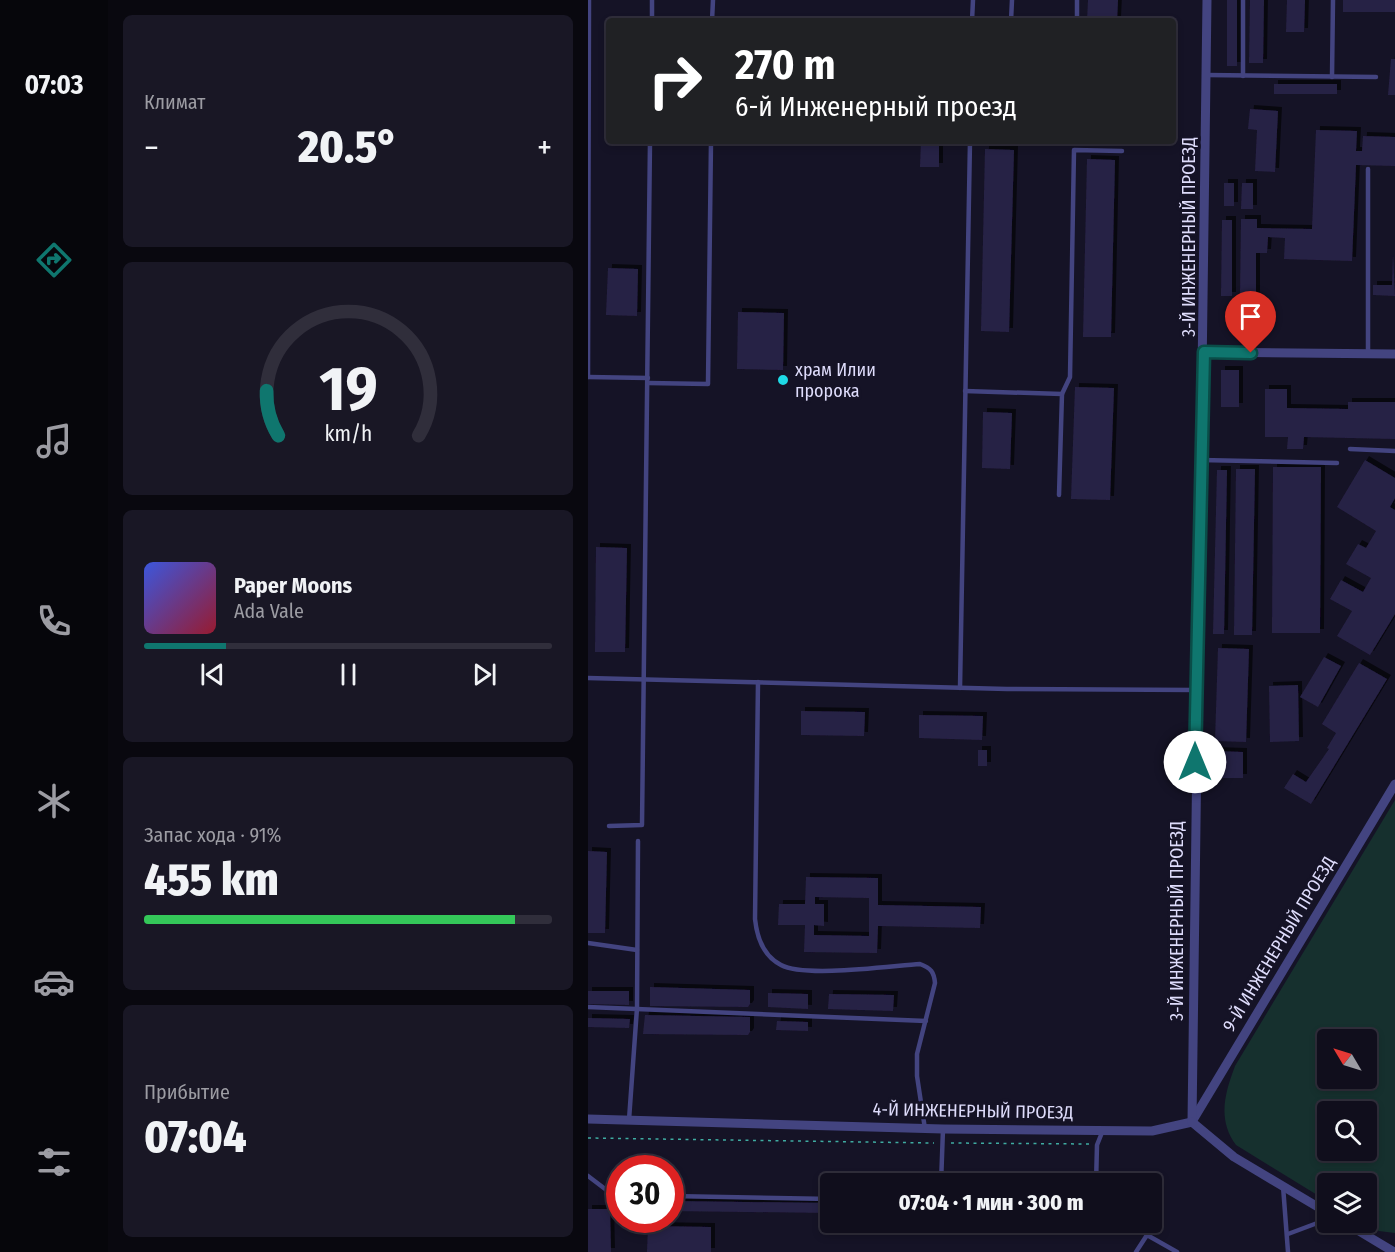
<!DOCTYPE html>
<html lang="ru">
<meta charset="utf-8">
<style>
:root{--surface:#100e1c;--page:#191725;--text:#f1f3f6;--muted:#9c9ca3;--line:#302e3b;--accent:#0f766e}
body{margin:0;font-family:"Fira Sans Condensed",sans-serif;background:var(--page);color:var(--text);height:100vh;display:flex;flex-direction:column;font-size:22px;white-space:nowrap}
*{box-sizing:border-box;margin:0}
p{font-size:20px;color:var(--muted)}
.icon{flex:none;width:33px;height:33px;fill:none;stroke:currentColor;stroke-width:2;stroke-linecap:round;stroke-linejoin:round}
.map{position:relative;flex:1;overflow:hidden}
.panel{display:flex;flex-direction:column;gap:15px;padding:15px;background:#09080f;width:480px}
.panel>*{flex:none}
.banner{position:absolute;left:18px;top:18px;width:570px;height:126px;border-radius:6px;box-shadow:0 3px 9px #0003,0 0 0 2px var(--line);background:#202124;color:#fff;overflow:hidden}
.needle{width:39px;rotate:308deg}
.fabs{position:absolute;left:729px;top:1029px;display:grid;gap:12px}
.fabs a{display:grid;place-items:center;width:60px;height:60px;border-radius:6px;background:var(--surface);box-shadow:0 3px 9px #0003,0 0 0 2px var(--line);font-size:30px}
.speed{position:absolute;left:18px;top:1155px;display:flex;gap:12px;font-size:30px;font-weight:700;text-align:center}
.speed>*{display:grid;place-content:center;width:78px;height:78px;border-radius:50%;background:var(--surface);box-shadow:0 3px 9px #0003,0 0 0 2px var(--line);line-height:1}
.speed .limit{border:9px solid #d22;background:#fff;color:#111}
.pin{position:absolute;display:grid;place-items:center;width:51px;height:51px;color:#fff;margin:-62px -26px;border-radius:50% 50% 50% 0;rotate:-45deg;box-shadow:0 0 6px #0007}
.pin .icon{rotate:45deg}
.me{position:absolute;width:66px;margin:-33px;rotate:0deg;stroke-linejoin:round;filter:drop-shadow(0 0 4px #0008)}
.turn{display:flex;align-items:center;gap:21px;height:126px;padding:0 30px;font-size:27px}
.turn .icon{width:78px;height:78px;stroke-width:2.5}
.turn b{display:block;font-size:42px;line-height:51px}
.big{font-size:45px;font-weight:800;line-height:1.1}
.panel .widget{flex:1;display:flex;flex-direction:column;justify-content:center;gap:9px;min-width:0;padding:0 21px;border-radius:9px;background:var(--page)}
.panel .dial{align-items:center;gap:0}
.dial svg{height:156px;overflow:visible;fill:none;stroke:var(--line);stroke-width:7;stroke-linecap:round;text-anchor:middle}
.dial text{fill:var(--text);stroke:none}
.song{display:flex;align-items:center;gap:18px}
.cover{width:72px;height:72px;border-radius:9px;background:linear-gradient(135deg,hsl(230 70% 55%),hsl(350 70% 35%))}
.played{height:6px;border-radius:3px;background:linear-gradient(90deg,var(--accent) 20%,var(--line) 20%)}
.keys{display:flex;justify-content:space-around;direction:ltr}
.heat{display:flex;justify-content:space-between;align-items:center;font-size:33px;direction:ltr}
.charge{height:9px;border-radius:4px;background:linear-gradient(90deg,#34c759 91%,var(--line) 0)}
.trip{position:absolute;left:232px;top:1173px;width:342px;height:60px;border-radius:6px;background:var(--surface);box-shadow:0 3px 9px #0003,0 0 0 2px var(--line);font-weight:800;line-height:60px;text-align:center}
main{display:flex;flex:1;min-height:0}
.tabs{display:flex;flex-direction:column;width:108px;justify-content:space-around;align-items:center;background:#06060b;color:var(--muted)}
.tabs .icon{width:42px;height:42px}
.tabs .on{color:var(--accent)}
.tabs b{font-size:27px;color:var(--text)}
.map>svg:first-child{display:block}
</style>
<main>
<nav class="tabs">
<b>07:03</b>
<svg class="icon on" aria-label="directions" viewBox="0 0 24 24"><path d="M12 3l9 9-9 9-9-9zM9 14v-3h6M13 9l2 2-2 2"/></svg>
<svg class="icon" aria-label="music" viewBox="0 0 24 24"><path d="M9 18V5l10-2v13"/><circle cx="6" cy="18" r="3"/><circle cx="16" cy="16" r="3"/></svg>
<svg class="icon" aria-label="phone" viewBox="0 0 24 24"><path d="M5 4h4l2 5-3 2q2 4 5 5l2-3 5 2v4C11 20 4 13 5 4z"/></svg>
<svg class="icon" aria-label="climate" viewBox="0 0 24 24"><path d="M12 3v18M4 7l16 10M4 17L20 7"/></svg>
<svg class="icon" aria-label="car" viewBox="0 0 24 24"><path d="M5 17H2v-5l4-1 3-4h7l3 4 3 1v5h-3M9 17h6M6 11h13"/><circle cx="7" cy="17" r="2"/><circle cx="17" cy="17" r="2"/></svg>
<svg class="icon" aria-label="filters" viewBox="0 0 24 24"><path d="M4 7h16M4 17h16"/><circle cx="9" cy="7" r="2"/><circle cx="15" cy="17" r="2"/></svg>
</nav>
<section class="panel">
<div class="widget"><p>Климат</p>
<div class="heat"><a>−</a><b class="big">20.5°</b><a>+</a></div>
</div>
<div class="widget dial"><svg viewBox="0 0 100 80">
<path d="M14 69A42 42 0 1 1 86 69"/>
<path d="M14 69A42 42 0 0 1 8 46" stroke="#0f766e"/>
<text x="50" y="56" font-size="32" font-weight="700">19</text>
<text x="50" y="72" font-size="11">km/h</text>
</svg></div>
<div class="widget">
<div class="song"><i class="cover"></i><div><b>Paper Moons</b><p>Ada Vale</p></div></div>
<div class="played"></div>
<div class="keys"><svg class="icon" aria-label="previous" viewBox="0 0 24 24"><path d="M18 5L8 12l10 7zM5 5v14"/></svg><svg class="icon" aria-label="pause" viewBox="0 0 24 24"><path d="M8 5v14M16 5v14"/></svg><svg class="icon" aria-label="next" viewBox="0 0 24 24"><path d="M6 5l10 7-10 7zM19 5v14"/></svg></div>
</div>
<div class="widget"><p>Запас хода · 91%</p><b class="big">455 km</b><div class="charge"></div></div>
<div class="widget"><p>Прибытие</p><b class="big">07:04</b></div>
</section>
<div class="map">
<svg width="807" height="1252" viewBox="0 0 807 1252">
<defs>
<filter id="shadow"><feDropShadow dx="4" dy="-4" stdDeviation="0" flood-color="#0009"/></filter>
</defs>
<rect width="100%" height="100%" fill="#151326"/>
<path fill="#16302e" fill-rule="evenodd" d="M807,800V1233L791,1231L776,1223L778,1222V1184H740L739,1201L648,1145C629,1119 637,1093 647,1066ZM740,1040H778V1078H740ZM740,1112H778V1150H740Z"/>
<g fill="#272145" fill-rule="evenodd" filter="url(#shadow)">
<path d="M500,0H530L529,21H499Z"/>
<rect x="639" y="0" width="10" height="66"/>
<path d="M662,0H676L675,63H661Z"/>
<path d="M699,0H717L716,32H698Z"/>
<rect x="755" y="0" width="52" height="12"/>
<path d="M803,59H807V95H800Z"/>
<rect x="686" y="84" width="63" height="10"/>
<path d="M662,109L690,111L687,172L667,171L669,130L660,129Z"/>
<path d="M728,130L769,131L768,151H774L775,136L807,137V166L768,165L764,261L696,259L697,238L680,237L679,253H668V297H652L653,219H669V228L724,229Z"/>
<path d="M333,141H351V167H332Z"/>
<path d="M397,149L426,150L421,332L393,331Z"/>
<path d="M499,159L527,160L523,337H495Z"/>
<rect x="636" y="183" width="10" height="23"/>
<path d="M654,183H665V209H653Z"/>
<path d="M634,220H644V296H633Z"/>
<path d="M805,254L807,296L785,295V285H804Z"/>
<path d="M20,268L50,269L49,316L18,315Z"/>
<path d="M150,312L196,313L195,370L149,369Z"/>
<rect x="633" y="370" width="18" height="37"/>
<path d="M487,387L526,388L522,500L483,499Z"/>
<path d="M677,389H699V408L760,409V402H807V439L716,437L715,449H699L700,437H677Z"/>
<path d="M395,412L424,413L422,469L394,468Z"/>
<path d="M777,460L807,478V498L802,507L807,510V614L782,655L749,636L764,611L742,599L753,580L775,592L783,578L758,564L770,544L778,548L788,531L749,507Z"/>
<path d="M685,467H733L732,633H684Z"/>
<path d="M648,469H667L664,635H646Z"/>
<path d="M629,470H639L636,634H625Z"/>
<path d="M8,547L39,548L37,652H7Z"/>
<path d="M630,648L661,649L658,742L627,741Z"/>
<path d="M736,657L753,666L730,707L712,697Z"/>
<path d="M771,663L799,679L723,804L696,788L705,774L718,782L741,749L739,748L748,733L734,724Z"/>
<path d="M710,685L711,741L682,742L681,686Z"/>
<path d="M213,711L277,712L276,736L213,735Z"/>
<path d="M331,715L395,716L394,740L331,738Z"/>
<rect x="390" y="750" width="9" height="16"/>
<path d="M624,751L655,752V778H624Z"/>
<path d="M0,851L19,852L17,933H0Z"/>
<path d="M218,877L290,878V905L393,907L392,928L290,926L289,953L216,952L217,925H190L191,904H217ZM227,897L281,898V936L226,935V925L236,926V904H227Z"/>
<path d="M62,987L162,990V1004L160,1007L62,1006Z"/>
<path d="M0,991H41V1005L0,1004Z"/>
<path d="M180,993L220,994V1009L180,1007Z"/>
<path d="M241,994L306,995L305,1011L240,1009Z"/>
<path d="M57,1015L162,1017V1032L160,1035L55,1034Z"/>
<path d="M0,1018L42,1019L41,1028L0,1027Z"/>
<path d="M189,1021L220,1022V1031L188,1030Z"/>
<path d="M82,1201L243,1203V1213L82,1211Z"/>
<path d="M0,1209H22L23,1252H0Z"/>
<path d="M60,1226L123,1227V1252H59Z"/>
</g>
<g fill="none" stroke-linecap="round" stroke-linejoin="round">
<g stroke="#3faca1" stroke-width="1.5" stroke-dasharray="3 4.5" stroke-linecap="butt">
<path d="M0,1138L346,1143"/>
<path d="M363,1143L502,1144"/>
</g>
<g stroke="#434480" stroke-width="4.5">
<path d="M64,21V0"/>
<path d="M124,21L125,0"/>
<path d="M384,21L385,0"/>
<path d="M423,21L424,0"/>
<path d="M489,21V0"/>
<path d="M618,75L788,77"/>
<path d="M655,76V0"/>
<path d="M744,77L745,0"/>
<path d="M780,354V169"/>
<path d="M0,377L1,0"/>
<path d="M0,377L60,378"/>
<path d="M60,383L120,384L123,141"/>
<path d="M377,391L474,394L471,495"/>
<path d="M474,394L482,377L486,150L534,151"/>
<path d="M762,449L807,451"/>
<path d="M613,460L749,463"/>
<path d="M0,678L419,689L607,690"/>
<path d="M170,682L167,919C169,938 175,956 193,965C217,978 302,966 332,964C343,968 346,972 347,983L329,1054V1076L337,1129"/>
<path d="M372,688L382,141"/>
<path d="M21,826L54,825L62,141"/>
<path d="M0,943L49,950"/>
<path d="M0,1007L338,1021"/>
<path d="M41,1120L49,1008L50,841"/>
<path d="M0,1176L25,1195H32"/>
<path d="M353,1184L355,1129"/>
<path d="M508,1184L509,1145L515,1130"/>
<path d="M695,1186L700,1252"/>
<path d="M82,1196L243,1199"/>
<path d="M700,1234L740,1219"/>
<path d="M548,1252L559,1235L589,1252"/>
</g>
<g stroke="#434480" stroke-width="9">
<path d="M616,352L807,354"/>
<path d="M0,1119L355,1129L564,1131L604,1122"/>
<path d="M605,1120L807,784"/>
<path d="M604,1122C607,748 616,374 619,0"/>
<path d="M604,1122L646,1157L740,1213"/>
<path d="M756,1222L806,1252"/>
</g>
</g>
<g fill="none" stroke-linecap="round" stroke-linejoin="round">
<defs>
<path id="route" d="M607,762L616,352L663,353"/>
</defs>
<use href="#route" stroke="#0a4d48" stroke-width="15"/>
<use href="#route" stroke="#0f766e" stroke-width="10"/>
</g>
<circle fill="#1ed9e5" stroke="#151326" stroke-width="2" cx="195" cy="380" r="6"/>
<g text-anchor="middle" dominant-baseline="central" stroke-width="6" stroke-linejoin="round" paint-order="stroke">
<g font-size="18" fill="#dedcfb" stroke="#151326">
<text transform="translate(601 237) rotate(-90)">3-Й ИНЖЕНЕРНЫЙ ПРОЕЗД</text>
<text transform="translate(589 921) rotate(-90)">3-Й ИНЖЕНЕРНЫЙ ПРОЕЗД</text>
<text transform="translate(691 944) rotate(-59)">9-Й ИНЖЕНЕРНЫЙ ПРОЕЗД</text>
<text transform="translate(385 1111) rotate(1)">4-Й ИНЖЕНЕРНЫЙ ПРОЕЗД</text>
</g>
<g font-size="18" fill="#dedcfb" stroke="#151326" text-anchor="start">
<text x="207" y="370">храм Илии<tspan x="207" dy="21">пророка</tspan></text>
</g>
</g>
</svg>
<div class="fabs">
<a><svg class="needle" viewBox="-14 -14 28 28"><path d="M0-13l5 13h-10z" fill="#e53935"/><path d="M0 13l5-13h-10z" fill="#9c9ca3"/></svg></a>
<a><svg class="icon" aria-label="search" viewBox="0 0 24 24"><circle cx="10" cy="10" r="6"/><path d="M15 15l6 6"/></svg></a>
<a><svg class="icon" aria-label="layers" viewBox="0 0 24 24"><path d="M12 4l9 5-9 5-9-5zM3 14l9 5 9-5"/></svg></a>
</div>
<div class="speed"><div class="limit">30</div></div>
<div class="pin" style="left:663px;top:353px;background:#d93025"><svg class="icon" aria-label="arrive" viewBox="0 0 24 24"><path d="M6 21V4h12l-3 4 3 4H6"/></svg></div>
<svg class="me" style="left:607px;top:762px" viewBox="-20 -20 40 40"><circle r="19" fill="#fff"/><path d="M0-13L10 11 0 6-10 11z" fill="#0f766e"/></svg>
<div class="trip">07:04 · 1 мин · 300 m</div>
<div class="banner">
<div class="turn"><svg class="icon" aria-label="right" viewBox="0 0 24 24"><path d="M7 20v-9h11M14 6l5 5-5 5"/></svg><div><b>270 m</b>6-й Инженерный проезд</div></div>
</div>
</div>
</main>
